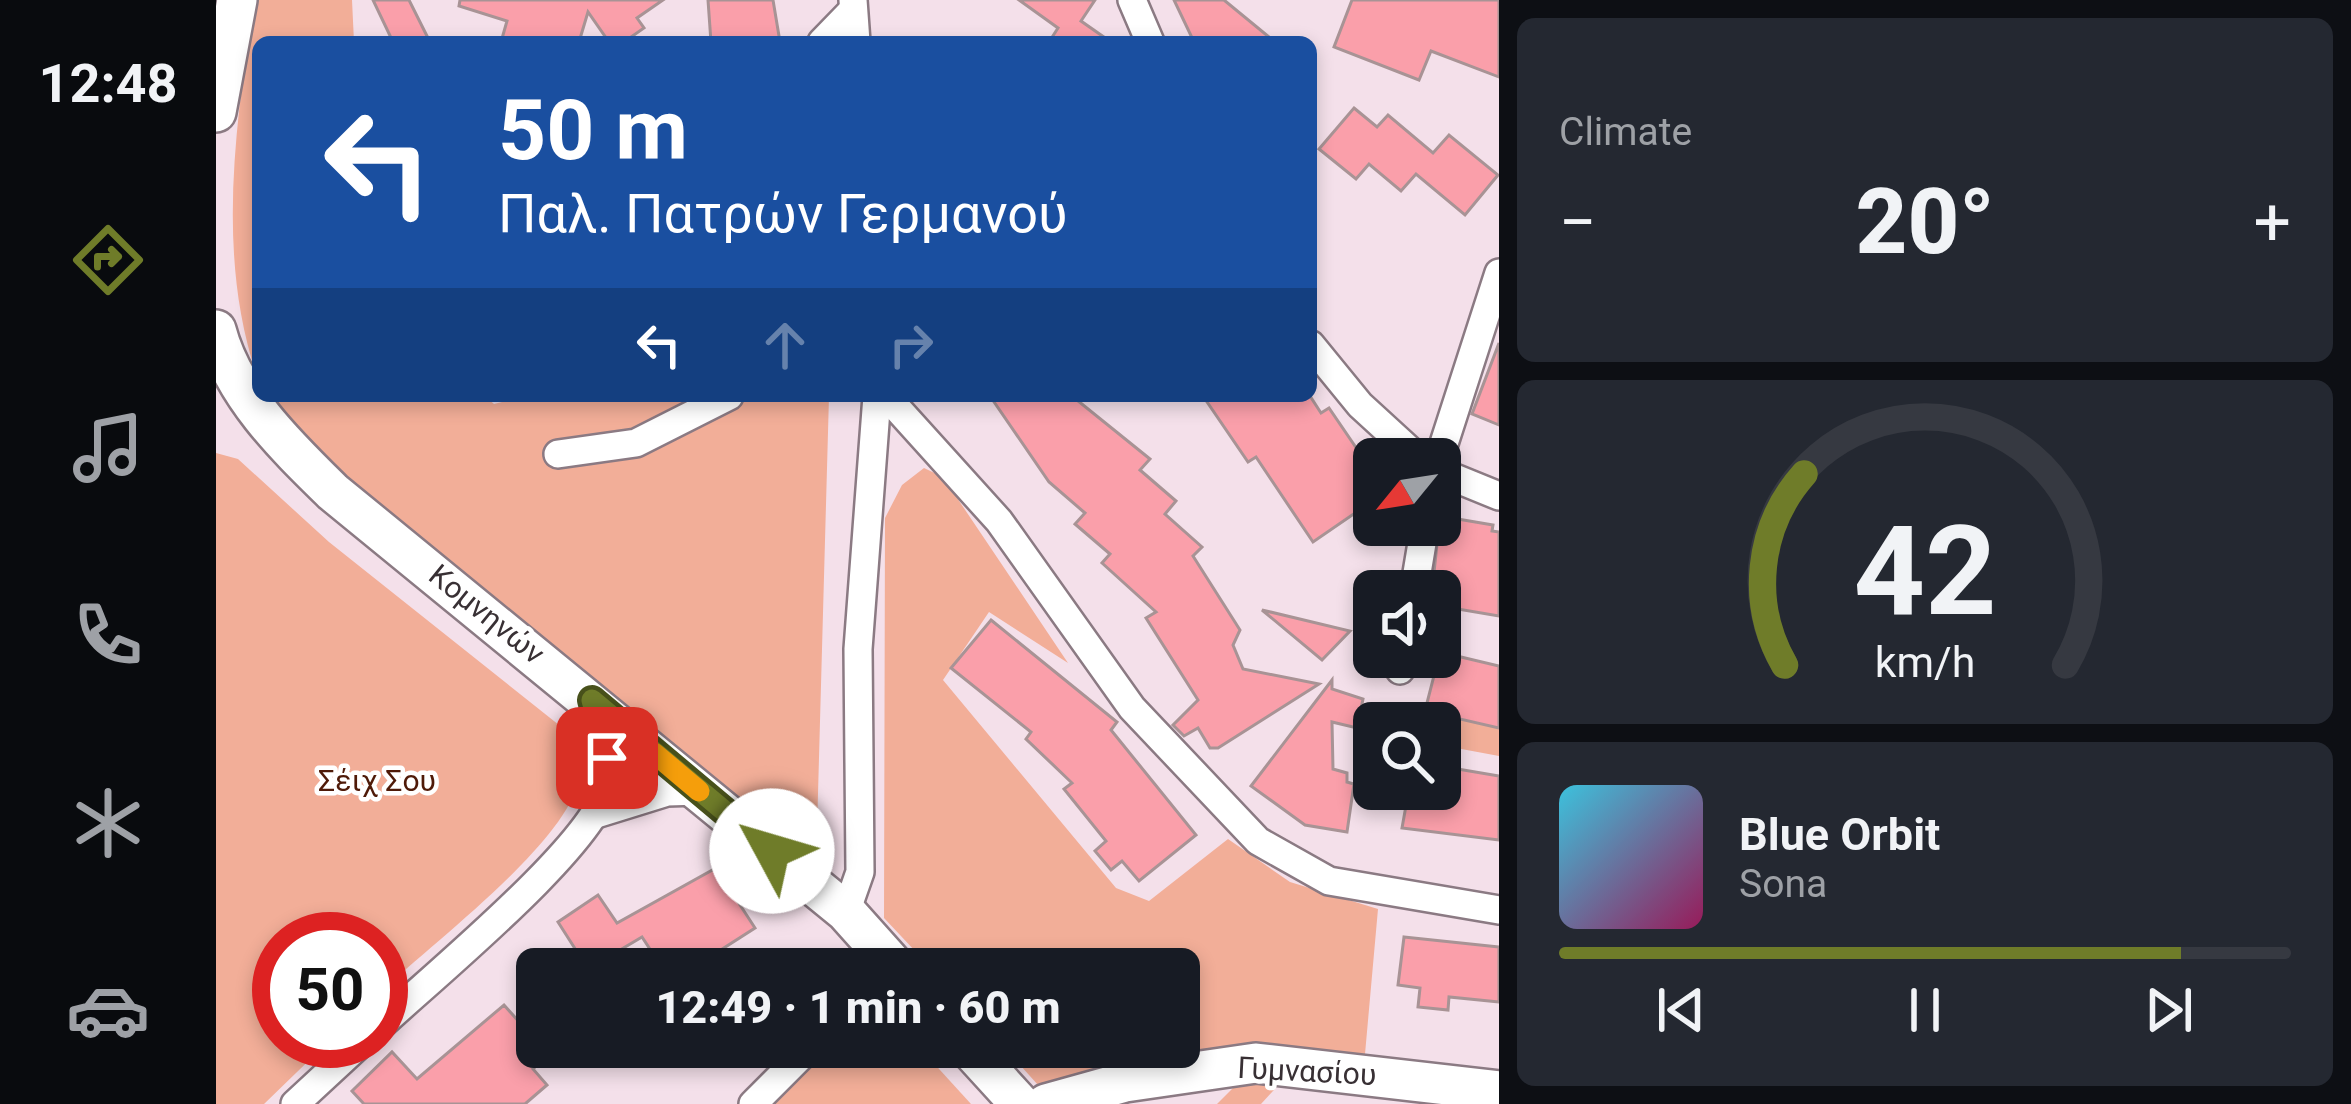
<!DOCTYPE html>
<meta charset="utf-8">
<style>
:root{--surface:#171b24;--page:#242831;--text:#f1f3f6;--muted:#9ea1a6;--line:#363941;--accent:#6f7c29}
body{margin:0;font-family:Roboto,sans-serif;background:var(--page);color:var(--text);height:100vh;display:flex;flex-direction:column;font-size:45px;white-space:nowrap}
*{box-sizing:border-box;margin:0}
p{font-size:39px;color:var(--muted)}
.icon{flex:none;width:66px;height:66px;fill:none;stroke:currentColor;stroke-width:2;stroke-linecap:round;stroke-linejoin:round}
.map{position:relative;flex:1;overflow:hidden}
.panel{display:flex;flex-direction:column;gap:18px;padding:18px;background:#0d0f14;width:852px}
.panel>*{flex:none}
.hud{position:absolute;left:36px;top:36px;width:1065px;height:366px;border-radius:18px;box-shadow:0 6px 18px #0003;background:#1a4fa0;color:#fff;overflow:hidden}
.needle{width:78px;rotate:240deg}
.tools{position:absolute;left:1137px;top:438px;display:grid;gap:24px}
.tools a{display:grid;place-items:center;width:108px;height:108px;border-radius:18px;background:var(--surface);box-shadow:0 6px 18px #0003;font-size:60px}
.speed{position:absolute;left:36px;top:912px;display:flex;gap:24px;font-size:60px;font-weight:700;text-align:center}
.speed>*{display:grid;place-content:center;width:156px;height:156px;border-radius:50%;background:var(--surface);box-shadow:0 6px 18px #0003;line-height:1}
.speed .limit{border:18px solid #d22;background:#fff;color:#111}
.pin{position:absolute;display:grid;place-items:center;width:102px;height:102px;color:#fff;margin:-51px;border-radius:24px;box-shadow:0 6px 18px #0006}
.me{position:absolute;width:132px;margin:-66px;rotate:309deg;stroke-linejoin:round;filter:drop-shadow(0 0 9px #0008)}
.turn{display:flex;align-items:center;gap:42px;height:252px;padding:0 48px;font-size:54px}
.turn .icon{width:156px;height:156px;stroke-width:2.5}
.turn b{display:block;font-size:84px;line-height:102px}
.lanes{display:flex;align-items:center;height:114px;padding:0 48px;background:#0003;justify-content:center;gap:60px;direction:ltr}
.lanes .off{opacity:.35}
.big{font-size:90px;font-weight:800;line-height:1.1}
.panel .tile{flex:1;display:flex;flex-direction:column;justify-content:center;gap:18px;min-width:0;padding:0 42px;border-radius:18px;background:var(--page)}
.panel .dial{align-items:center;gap:0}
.dial svg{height:312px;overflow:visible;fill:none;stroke:var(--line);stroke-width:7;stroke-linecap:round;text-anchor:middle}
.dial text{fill:var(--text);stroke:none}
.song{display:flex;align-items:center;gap:36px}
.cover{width:144px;height:144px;border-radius:18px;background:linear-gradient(135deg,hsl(190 70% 55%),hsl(330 70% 35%))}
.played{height:12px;border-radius:6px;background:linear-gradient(90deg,var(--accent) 85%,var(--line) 85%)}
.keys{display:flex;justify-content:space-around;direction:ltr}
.heat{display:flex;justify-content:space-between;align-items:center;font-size:66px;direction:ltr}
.trip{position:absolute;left:300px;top:948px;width:684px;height:120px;border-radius:18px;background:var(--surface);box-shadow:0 6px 18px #0003;font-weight:800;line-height:120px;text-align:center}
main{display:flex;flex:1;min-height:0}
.menu{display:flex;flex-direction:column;width:216px;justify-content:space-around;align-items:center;background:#090b0e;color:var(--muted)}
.menu .icon{width:84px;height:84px}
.menu .selected{color:var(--accent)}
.menu b{font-size:54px;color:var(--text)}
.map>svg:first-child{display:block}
</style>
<main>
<nav class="menu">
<b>12:48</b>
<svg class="icon selected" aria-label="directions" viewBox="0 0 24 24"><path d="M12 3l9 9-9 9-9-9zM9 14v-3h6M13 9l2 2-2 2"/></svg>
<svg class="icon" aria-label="music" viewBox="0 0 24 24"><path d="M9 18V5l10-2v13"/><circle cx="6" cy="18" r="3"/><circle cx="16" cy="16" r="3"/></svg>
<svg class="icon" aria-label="phone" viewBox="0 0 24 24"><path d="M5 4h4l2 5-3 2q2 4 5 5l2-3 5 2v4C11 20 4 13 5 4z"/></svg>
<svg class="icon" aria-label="climate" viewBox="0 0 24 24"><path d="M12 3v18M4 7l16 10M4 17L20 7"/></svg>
<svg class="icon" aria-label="car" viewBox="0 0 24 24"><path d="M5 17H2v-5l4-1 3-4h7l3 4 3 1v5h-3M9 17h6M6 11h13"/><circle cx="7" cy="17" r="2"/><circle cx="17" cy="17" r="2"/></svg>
</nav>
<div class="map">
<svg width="1283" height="1104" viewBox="0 0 1283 1104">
<rect width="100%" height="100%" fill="#f4e0ea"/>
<g fill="#f2ae98">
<path d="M38,0H136L138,42H42V379C0,258 19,129 38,0Z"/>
<path d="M51,396H269L278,404L311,396H613L600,866L156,502L93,445Z"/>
<path d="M0,453L22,459L113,542L348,729C359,745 368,760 363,781C346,847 217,942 165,992V939H63V1041H113L48,1104H0Z"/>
<path d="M708,468L727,477L852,663L773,612L727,680L900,888L933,901L1012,839L1074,882L1162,909L1149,1054L1047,1046L917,1063L822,1085L788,1047H963V969H716L668,918L669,518L686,485Z"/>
<path d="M1192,709L1283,728V756L1224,745V723H1190Z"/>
<path d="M610,1047H703L755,1104H555Z"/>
<path d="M1067,1080L1045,1104H1001L1021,1084Z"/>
</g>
<g fill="#fa9faa" stroke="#a89395" stroke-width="3">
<path d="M157,0H193L214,42H177Z"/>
<path d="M244,0H447L421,18L428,28L408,42H393L372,12L363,42H285L291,21L243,6Z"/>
<path d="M492,0H557L564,42H495Z"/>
<path d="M803,0H879L865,21L895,42H833L842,28Z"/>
<path d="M958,0H1008L1059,42H978Z"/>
<path d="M1136,0H1283V77L1215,51L1203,80L1118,47Z"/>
<path d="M1138,108L1161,127L1172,115L1217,153L1233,135L1282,175L1249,215L1200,174L1185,191L1153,164L1140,179L1103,149Z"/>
<path d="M1283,343V425L1256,414Z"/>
<path d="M774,396H856L934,459L924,470L960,501L949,514L986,547L977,556L1024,630L1017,645L1027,669L1103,684L1002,748H994L982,728L968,736L957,725L982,700L930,618L940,612L886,563L894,554L859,524L869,513L833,482Z"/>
<path d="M987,396H1094L1105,413L1113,408L1158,474V500L1097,542L1040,457L1032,462Z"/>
<path d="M1224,516L1277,525L1276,531L1283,532V616L1224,606V591H1216Z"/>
<path d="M1046,610L1134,631L1106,660Z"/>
<path d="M775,620L901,722L895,730L980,835L923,881L906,861L895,870L879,851L890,841L848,789L856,783L810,739L815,732L735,668Z"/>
<path d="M1224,652L1283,666V728L1209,711Z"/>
<path d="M1116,680V689L1147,699L1141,728L1116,722L1117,769L1131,773V782L1138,784L1131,832L1089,825L1035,786Z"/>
<path d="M1224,766L1283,776V840L1186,828L1193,789H1224Z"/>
<path d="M500,868L539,928L475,969H447L426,937L372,969L342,922L382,895L401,923Z"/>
<path d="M1188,937L1283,947V1002L1233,997L1232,1010L1202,1007L1204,988L1182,985Z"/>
<path d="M288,1005L314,1034L307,1040L326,1061L317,1069L331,1085L309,1104H148L136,1091L176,1052L201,1079Z"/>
</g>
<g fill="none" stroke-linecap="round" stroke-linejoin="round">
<defs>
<g id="street">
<path d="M637,0L640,42"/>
<path d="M916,0L934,42"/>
<path d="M606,42L637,10"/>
<path d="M1095,345L1144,405L1203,459"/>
<path d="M670,396L783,521L916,708L1042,841L1113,881L1283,910"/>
<path d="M342,454L420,443L513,396"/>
<path d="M1223,459L1283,273"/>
<path d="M1224,472L1283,496"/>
<path d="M1198,591L1209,525"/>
<path d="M1184,670L1187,657"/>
<path d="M380,814L451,792L483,791"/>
<path d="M630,912L644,872L642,649L661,396"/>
<path d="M165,1025C213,980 382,842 391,785C396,758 384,730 377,704"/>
<path d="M79,1104L147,1041"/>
<path d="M537,1104L594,1047"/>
</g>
<g id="secondary">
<path d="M0,112L21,0"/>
<path d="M0,330C17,395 70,446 117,492L630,912L681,969"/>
<path d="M752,1047L804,1104"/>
<path d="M830,1104L909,1082L1040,1063L1283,1091"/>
</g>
</defs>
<use href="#street" stroke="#8b7a83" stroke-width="32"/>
<use href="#secondary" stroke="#8b7a83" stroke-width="44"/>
<use href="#street" stroke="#fff" stroke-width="27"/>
<use href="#secondary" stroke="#fff" stroke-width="39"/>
</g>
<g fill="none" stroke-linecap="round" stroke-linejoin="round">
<defs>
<path id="route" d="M391,758L376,700L556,851"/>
</defs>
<use href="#route" stroke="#48511b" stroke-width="30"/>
<use href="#route" stroke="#6f7c29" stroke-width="21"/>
<path stroke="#f59e0b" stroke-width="21" d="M438,753L483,791"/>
</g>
<g text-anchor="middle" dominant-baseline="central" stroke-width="9" stroke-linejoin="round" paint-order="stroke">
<g font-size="30" fill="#383034" stroke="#fff">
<text transform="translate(271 614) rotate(39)">Κομνηνών</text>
<text transform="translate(1091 1071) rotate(3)">Γυμνασίου</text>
</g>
<g font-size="30" fill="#4f1a08" stroke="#fff">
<text x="161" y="780">Σέιχ Σου</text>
</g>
</g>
</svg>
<div class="tools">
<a><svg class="needle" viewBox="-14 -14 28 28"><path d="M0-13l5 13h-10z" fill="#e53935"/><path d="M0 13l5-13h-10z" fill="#9ea1a6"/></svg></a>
<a><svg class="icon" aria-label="sound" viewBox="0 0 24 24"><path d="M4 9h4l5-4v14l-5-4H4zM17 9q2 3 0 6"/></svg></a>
<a><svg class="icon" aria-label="search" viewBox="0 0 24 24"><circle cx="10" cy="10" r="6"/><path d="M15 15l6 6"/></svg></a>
</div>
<div class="speed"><div class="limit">50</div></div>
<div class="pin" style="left:391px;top:758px;background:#d93025"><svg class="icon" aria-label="arrive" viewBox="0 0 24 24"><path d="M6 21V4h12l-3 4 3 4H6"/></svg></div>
<svg class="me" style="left:556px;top:851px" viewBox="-20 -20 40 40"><circle r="19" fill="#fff"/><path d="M0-13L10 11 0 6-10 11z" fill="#6f7c29"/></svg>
<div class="trip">12:49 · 1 min · 60 m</div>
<div class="hud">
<div class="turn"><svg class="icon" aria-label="left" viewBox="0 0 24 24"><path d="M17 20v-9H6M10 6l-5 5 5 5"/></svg><div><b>50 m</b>Παλ. Πατρών Γερμανού</div></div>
<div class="lanes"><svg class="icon" aria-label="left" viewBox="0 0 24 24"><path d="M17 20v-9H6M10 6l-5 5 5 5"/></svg><svg class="icon off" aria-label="ahead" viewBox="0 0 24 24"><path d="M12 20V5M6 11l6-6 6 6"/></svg><svg class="icon off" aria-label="right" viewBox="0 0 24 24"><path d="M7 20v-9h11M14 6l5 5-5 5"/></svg></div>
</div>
</div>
<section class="panel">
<div class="tile"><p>Climate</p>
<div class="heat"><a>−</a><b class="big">20°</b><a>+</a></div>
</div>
<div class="tile dial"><svg viewBox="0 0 100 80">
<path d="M14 69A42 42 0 1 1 86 69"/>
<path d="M14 69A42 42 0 0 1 19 20" stroke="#6f7c29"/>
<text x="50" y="56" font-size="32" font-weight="700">42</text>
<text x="50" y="72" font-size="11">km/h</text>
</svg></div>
<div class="tile">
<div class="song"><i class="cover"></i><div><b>Blue Orbit</b><p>Sona</p></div></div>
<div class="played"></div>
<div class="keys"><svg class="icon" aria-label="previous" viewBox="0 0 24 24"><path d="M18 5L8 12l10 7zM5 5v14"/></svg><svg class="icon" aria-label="pause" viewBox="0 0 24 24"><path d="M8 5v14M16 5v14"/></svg><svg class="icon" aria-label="next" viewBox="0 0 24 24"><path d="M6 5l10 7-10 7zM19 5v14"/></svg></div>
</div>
</section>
</main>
